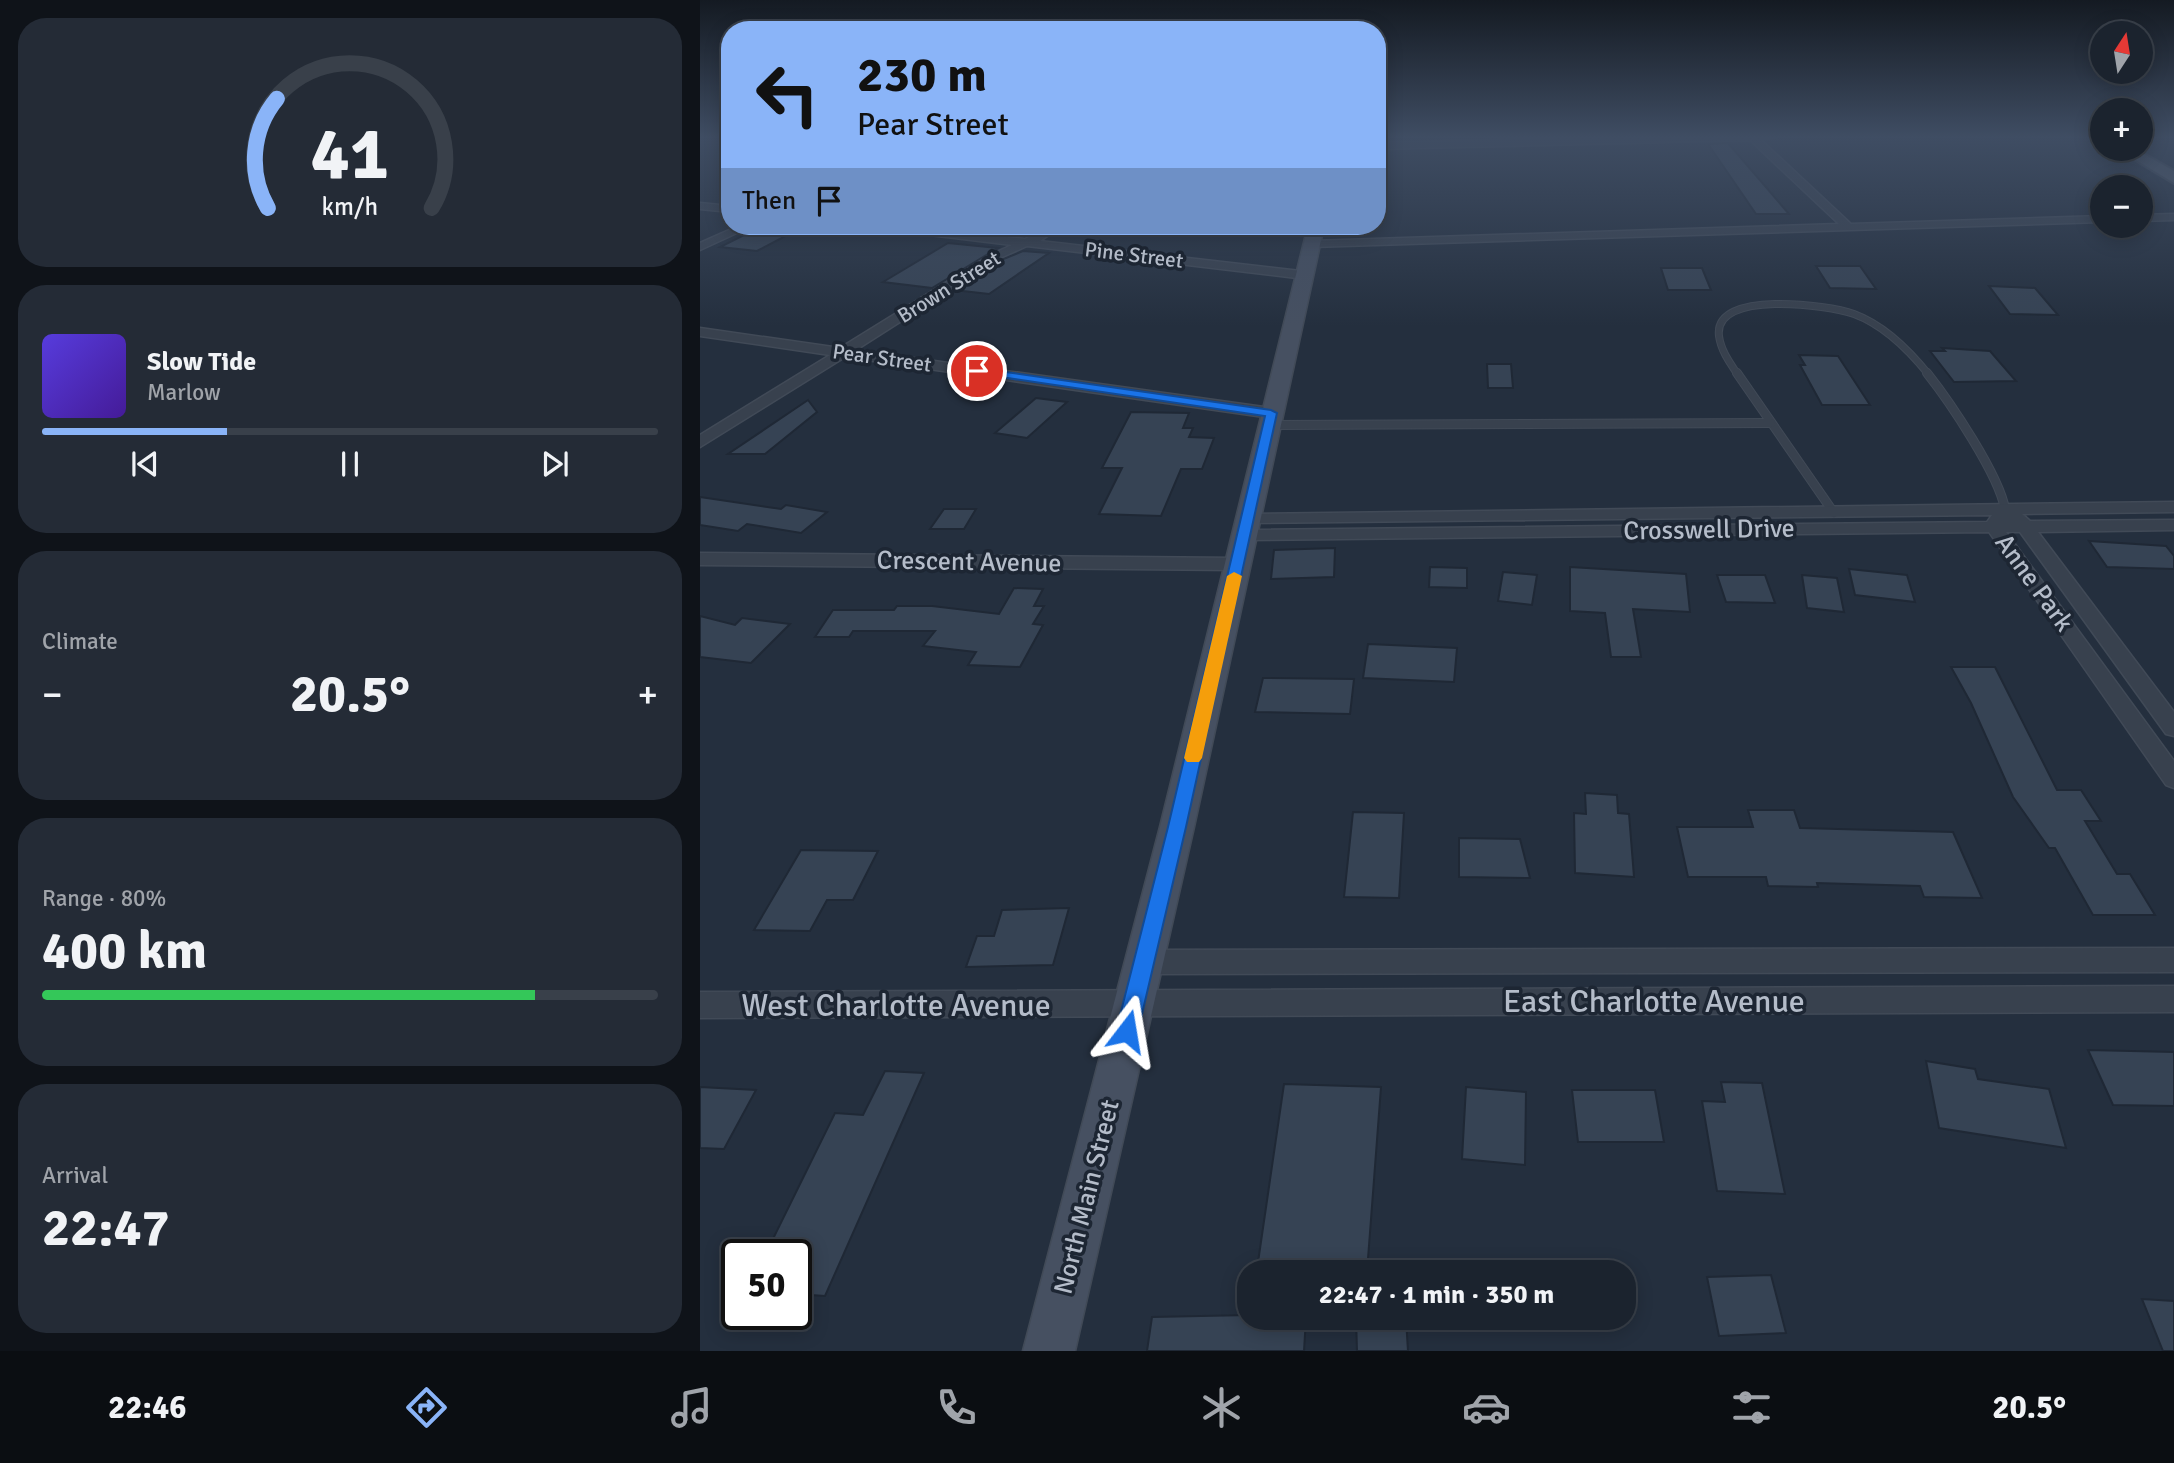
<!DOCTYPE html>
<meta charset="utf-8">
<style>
:root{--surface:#1b232e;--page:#242b36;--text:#f1f3f6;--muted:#a0a4aa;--line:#39404a;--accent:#8ab4f8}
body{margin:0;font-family:Signika,sans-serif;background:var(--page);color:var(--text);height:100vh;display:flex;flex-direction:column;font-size:26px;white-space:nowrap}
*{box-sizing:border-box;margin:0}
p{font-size:23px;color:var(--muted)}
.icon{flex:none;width:38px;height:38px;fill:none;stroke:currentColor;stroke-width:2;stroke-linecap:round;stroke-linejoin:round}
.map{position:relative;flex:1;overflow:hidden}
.details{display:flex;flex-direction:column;gap:18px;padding:18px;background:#0f1319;width:700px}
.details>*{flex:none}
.top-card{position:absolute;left:21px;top:21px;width:665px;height:214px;border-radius:28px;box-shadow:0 4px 18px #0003,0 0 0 2px var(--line);background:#8ab4f8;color:#111;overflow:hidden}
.needle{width:46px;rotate:12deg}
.controls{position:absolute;left:1390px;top:21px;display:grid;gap:14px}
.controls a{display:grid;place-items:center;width:63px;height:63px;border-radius:50%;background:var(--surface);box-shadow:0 4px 18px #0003,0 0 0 2px var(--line);font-size:35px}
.speed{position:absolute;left:21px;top:1239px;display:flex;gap:14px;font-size:35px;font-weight:700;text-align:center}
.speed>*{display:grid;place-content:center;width:91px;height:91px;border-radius:50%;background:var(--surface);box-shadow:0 4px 18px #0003,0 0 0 2px var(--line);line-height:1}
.speed .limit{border:4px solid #111;border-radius:10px;background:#fff;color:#111}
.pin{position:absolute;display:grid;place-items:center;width:60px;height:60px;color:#fff;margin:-30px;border:4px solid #fff;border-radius:50%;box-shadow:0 2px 7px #0007}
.me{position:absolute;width:77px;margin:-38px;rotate:14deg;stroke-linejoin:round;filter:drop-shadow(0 0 5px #0008)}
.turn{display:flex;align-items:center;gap:24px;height:147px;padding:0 21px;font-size:32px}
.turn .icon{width:91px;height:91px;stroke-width:2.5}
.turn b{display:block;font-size:49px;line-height:60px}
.then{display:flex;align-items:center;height:66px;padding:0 21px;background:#0003;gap:14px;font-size:26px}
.big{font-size:52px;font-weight:800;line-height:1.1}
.details .tile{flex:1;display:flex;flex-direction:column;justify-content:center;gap:10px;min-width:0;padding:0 24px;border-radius:28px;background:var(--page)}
.details .dial{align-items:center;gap:0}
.dial svg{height:182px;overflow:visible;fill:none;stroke:var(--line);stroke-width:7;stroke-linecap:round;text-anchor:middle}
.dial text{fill:var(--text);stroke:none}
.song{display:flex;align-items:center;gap:21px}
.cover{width:84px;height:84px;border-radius:10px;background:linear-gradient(135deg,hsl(250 70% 55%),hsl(260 70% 35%))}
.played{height:7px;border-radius:4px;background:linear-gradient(90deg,var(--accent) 30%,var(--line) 30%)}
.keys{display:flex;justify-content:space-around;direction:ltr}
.heat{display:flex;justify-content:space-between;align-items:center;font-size:38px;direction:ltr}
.charge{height:10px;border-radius:5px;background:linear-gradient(90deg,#34c759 80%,var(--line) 0)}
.trip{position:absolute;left:537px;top:1260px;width:399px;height:70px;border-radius:28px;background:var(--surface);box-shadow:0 4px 18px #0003,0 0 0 2px var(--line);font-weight:800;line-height:70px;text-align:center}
.tab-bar{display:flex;height:112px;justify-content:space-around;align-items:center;background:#0b0e12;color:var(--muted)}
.tab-bar .icon{width:49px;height:49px}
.tab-bar .active{color:var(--accent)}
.tab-bar b{font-size:32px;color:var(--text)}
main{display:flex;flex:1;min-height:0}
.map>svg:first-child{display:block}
</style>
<main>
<section class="details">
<div class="tile dial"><svg viewBox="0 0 100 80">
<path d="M14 69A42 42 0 1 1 86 69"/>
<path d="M14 69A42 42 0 0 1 18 21" stroke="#8ab4f8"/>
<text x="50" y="56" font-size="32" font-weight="700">41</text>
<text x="50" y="72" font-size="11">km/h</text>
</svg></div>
<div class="tile">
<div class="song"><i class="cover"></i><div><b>Slow Tide</b><p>Marlow</p></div></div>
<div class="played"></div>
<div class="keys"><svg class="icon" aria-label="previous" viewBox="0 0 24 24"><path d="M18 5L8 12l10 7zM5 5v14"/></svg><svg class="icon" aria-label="pause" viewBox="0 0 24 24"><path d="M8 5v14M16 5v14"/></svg><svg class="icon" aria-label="next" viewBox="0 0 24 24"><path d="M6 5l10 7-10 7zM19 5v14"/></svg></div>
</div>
<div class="tile"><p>Climate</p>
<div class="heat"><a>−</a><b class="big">20.5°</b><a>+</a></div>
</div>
<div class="tile"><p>Range · 80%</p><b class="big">400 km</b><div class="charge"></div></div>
<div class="tile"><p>Arrival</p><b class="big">22:47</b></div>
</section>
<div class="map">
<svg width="1474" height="1351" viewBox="0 0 1474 1351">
<rect width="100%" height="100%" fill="#242f3e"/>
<g fill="#364354" stroke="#1f2835" stroke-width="2">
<path d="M1028,143L1089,214H1056L1008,144Z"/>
<path d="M62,226L99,229L57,251L20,247Z"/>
<path d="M248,243L298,248L232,288L183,282Z"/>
<path d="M323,251L349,253L289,294L254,290L301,260Z"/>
<path d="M1116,266H1160L1176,289L1130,288Z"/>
<path d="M961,268H1002L1011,290H968Z"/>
<path d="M1289,286L1335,288L1358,315L1310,314Z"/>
<path d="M1242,348L1290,351L1316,381L1254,382L1230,351H1245Z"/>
<path d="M1099,355L1138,356L1170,405H1122L1100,365H1105Z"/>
<path d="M787,364H811L813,388H788Z"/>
<path d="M336,398L367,402L327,438L295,433Z"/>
<path d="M108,400L117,412L65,454H28Z"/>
<path d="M431,412L489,413L483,428H493L489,437L514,438L502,469H481L461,516L399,514L422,468H402Z"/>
<path d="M0,497L81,509L86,505L127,512L101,533L47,524L38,531L0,525Z"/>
<path d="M244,509H276L264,529H230Z"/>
<path d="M1389,541L1466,546L1474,556V569L1407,567Z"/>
<path d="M635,548L634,577L571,579L574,550Z"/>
<path d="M730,567L767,568V588L729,587Z"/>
<path d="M870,567L986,574L990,612L933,609L941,657H911L905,613L870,611Z"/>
<path d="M1149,569L1207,575L1215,602L1155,595Z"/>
<path d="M803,572L837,575L832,605L798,601Z"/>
<path d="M1017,575H1065L1075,603L1026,602Z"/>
<path d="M1102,575L1137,578L1144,612L1107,608Z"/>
<path d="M314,588L343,589L334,606H344L333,624L343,625L320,667L268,665L276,652L223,646L235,631H153L149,637H115L133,610H194L197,606H232L299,614Z"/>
<path d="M0,616L35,625L42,618L90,624L51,663L0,657Z"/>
<path d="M668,644L757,648L754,682L663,678Z"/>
<path d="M1251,667H1295L1357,790H1381L1401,821H1385L1417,874H1430L1455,915H1393L1355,848H1349L1313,797L1271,703Z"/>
<path d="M563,678L654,679L650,714L555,712Z"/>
<path d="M885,793L917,795L918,813L929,814L934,877L875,873L874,813L886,814Z"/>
<path d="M1048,810H1094L1100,828L1253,832L1282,898L1224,897L1220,886L1117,883L1118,887L1068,886L1066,877H988L977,827H1053Z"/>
<path d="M653,812L704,813L699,898L644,897Z"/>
<path d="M759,838L820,839L830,878L759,877Z"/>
<path d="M101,850L178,851L153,900H127L110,931L54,930Z"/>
<path d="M369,908L353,965L266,967L277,936H294L302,910Z"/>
<path d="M1388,1050L1474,1052V1106L1413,1105Z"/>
<path d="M1226,1061L1275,1069L1278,1079L1349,1089L1366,1148L1239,1128Z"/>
<path d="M185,1071L224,1073L125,1296L96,1294V1255H65L135,1113L163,1115Z"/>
<path d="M1021,1082L1062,1083L1085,1194L1017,1191L1002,1101L1025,1102Z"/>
<path d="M584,1084L681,1087L667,1272L557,1269Z"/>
<path d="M0,1087L56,1090L24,1149L0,1148Z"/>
<path d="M766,1087L826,1092L825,1165L762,1159Z"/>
<path d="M872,1090H955L964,1142H878Z"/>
<path d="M1071,1275L1086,1333L1019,1336L1007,1277Z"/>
<path d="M1442,1299L1474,1301V1351H1463Z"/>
<path d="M550,1315V1318H606L604,1351H447L452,1317Z"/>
<path d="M656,1318H706L708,1351H657Z"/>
</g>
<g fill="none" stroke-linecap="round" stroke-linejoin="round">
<defs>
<path id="service-far1" d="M1038,375C1030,363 1021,351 1019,336C1013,289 1129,305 1154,314C1184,325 1209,350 1229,375"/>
<g id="service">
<path d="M1037,373L1134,513"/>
<path d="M1227,373C1250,402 1299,475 1305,509"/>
<path d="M568,425L1071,423"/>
</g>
<g id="minor">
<path d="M955,136H1088L1060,139L1151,224L1402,216V222L612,247L606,244L612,241L1139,224L1050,140L677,149V143Z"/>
<path d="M0,203L30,206V212L0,209Z"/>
<path d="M1474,214V220L1440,221V215Z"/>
<path d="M38,226H52L0,250V243Z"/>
<path d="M175,226H207L325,239L350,226H362L340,241L609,272L611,275L605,279L327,246L300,258L156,350L571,408L579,413L571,418L145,357L0,447V435L130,355L0,336V328L140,348L292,254L312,245L180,229Z"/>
<path d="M1474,502V512L1322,514L1330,521L1474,520V530L1338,532L1474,712V736L1466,734L1320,532H1306L1474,761V788L1466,785L1289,532L544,540L535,535L544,530L1287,522L1292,515L542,523L539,519L548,514Z"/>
<path d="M0,553L537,558L546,564L537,570L0,565Z"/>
<path d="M1474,948V972L444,974L434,971L430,962L434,953L444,950Z"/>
<path d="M1474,986V1012L0,1018V992Z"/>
</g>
<path id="secondary" d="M608,226H624L494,827L375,1351H323L460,827Z"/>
<path id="primary" d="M1418,149H1435L1474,171V183Z"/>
</defs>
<use href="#service-far1" stroke="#414a57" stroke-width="8"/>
<use href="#service" stroke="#414a57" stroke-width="10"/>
<use href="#minor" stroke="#414a57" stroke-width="3"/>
<use href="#secondary" stroke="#414a57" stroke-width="3"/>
<use href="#primary" stroke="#414a57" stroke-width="4"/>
<use href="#service-far1" stroke="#38414e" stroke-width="6"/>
<use href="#service" stroke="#38414e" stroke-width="8"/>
<use href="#minor" fill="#38414e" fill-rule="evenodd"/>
<use href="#secondary" fill="#465061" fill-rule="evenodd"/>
<use href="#primary" fill="#56606e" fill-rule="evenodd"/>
</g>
<linearGradient id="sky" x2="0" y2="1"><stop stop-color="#141a22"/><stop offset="0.42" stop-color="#3f4d63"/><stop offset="1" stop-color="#3f4d63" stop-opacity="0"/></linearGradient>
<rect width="1474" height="326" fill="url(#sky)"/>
<path fill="#1a73e8" stroke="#114b97" stroke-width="2" d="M277,368L571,410L577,413L486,827L438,1031L435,1039L427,1042L419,1039L416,1031L468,827L565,416L273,373L271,371Z"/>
<path fill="#f59e0b" d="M534,572L542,576L502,758L499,762H487L484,758L527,576Z"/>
<g text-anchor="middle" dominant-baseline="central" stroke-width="7" stroke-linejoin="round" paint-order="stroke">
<g font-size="21" fill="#b4bcc9" stroke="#1d2633">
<text transform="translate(434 255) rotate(7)">Pine Street</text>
<text transform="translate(249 287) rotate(-32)">Brown Street</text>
<text transform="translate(182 358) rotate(8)">Pear Street</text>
</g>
<g font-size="26" fill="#b4bcc9" stroke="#1d2633">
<text transform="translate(1009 530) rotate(-1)">Crosswell Drive</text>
<text transform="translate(269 562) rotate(1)">Crescent Avenue</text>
<text transform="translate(1334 583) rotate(54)">Anne Park</text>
<text transform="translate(387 1197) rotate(-76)">North Main Street</text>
</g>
<g font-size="32" fill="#b4bcc9" stroke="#1d2633">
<text x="954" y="1001">East Charlotte Avenue</text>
<text x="196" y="1005">West Charlotte Avenue</text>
</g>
</g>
</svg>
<div class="controls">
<a><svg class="needle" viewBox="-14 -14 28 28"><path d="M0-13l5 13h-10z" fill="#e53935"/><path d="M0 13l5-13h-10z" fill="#a0a4aa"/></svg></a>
<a>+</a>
<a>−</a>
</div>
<div class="speed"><div class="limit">50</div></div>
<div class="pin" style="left:277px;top:371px;background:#d93025"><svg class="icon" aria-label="arrive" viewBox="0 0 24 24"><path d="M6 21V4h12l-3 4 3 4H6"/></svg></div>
<svg class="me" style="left:427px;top:1031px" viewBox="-20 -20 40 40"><path d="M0-17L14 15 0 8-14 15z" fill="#1a73e8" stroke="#fff" stroke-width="4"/></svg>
<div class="trip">22:47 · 1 min · 350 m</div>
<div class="top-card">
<div class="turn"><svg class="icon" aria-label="left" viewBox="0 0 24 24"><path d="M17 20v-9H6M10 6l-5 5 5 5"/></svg><div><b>230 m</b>Pear Street</div></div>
<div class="then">Then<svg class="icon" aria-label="arrive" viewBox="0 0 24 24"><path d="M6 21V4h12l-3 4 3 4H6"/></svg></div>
</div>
</div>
</main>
<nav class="tab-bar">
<b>22:46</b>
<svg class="icon active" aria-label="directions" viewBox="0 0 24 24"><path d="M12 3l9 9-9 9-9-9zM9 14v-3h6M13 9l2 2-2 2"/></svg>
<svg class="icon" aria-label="music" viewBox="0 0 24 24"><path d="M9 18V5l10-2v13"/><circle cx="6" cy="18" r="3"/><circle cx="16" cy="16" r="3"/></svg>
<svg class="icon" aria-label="phone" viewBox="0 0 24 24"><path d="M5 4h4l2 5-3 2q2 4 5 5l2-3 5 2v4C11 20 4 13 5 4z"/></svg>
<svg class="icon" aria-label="climate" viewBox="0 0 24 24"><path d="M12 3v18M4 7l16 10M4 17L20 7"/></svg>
<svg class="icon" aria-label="car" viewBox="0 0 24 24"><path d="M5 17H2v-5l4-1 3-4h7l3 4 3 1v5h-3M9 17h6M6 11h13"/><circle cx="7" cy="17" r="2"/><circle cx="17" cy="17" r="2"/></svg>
<svg class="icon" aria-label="filters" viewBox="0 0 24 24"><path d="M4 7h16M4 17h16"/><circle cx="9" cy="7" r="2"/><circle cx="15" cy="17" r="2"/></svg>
<b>20.5°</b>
</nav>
